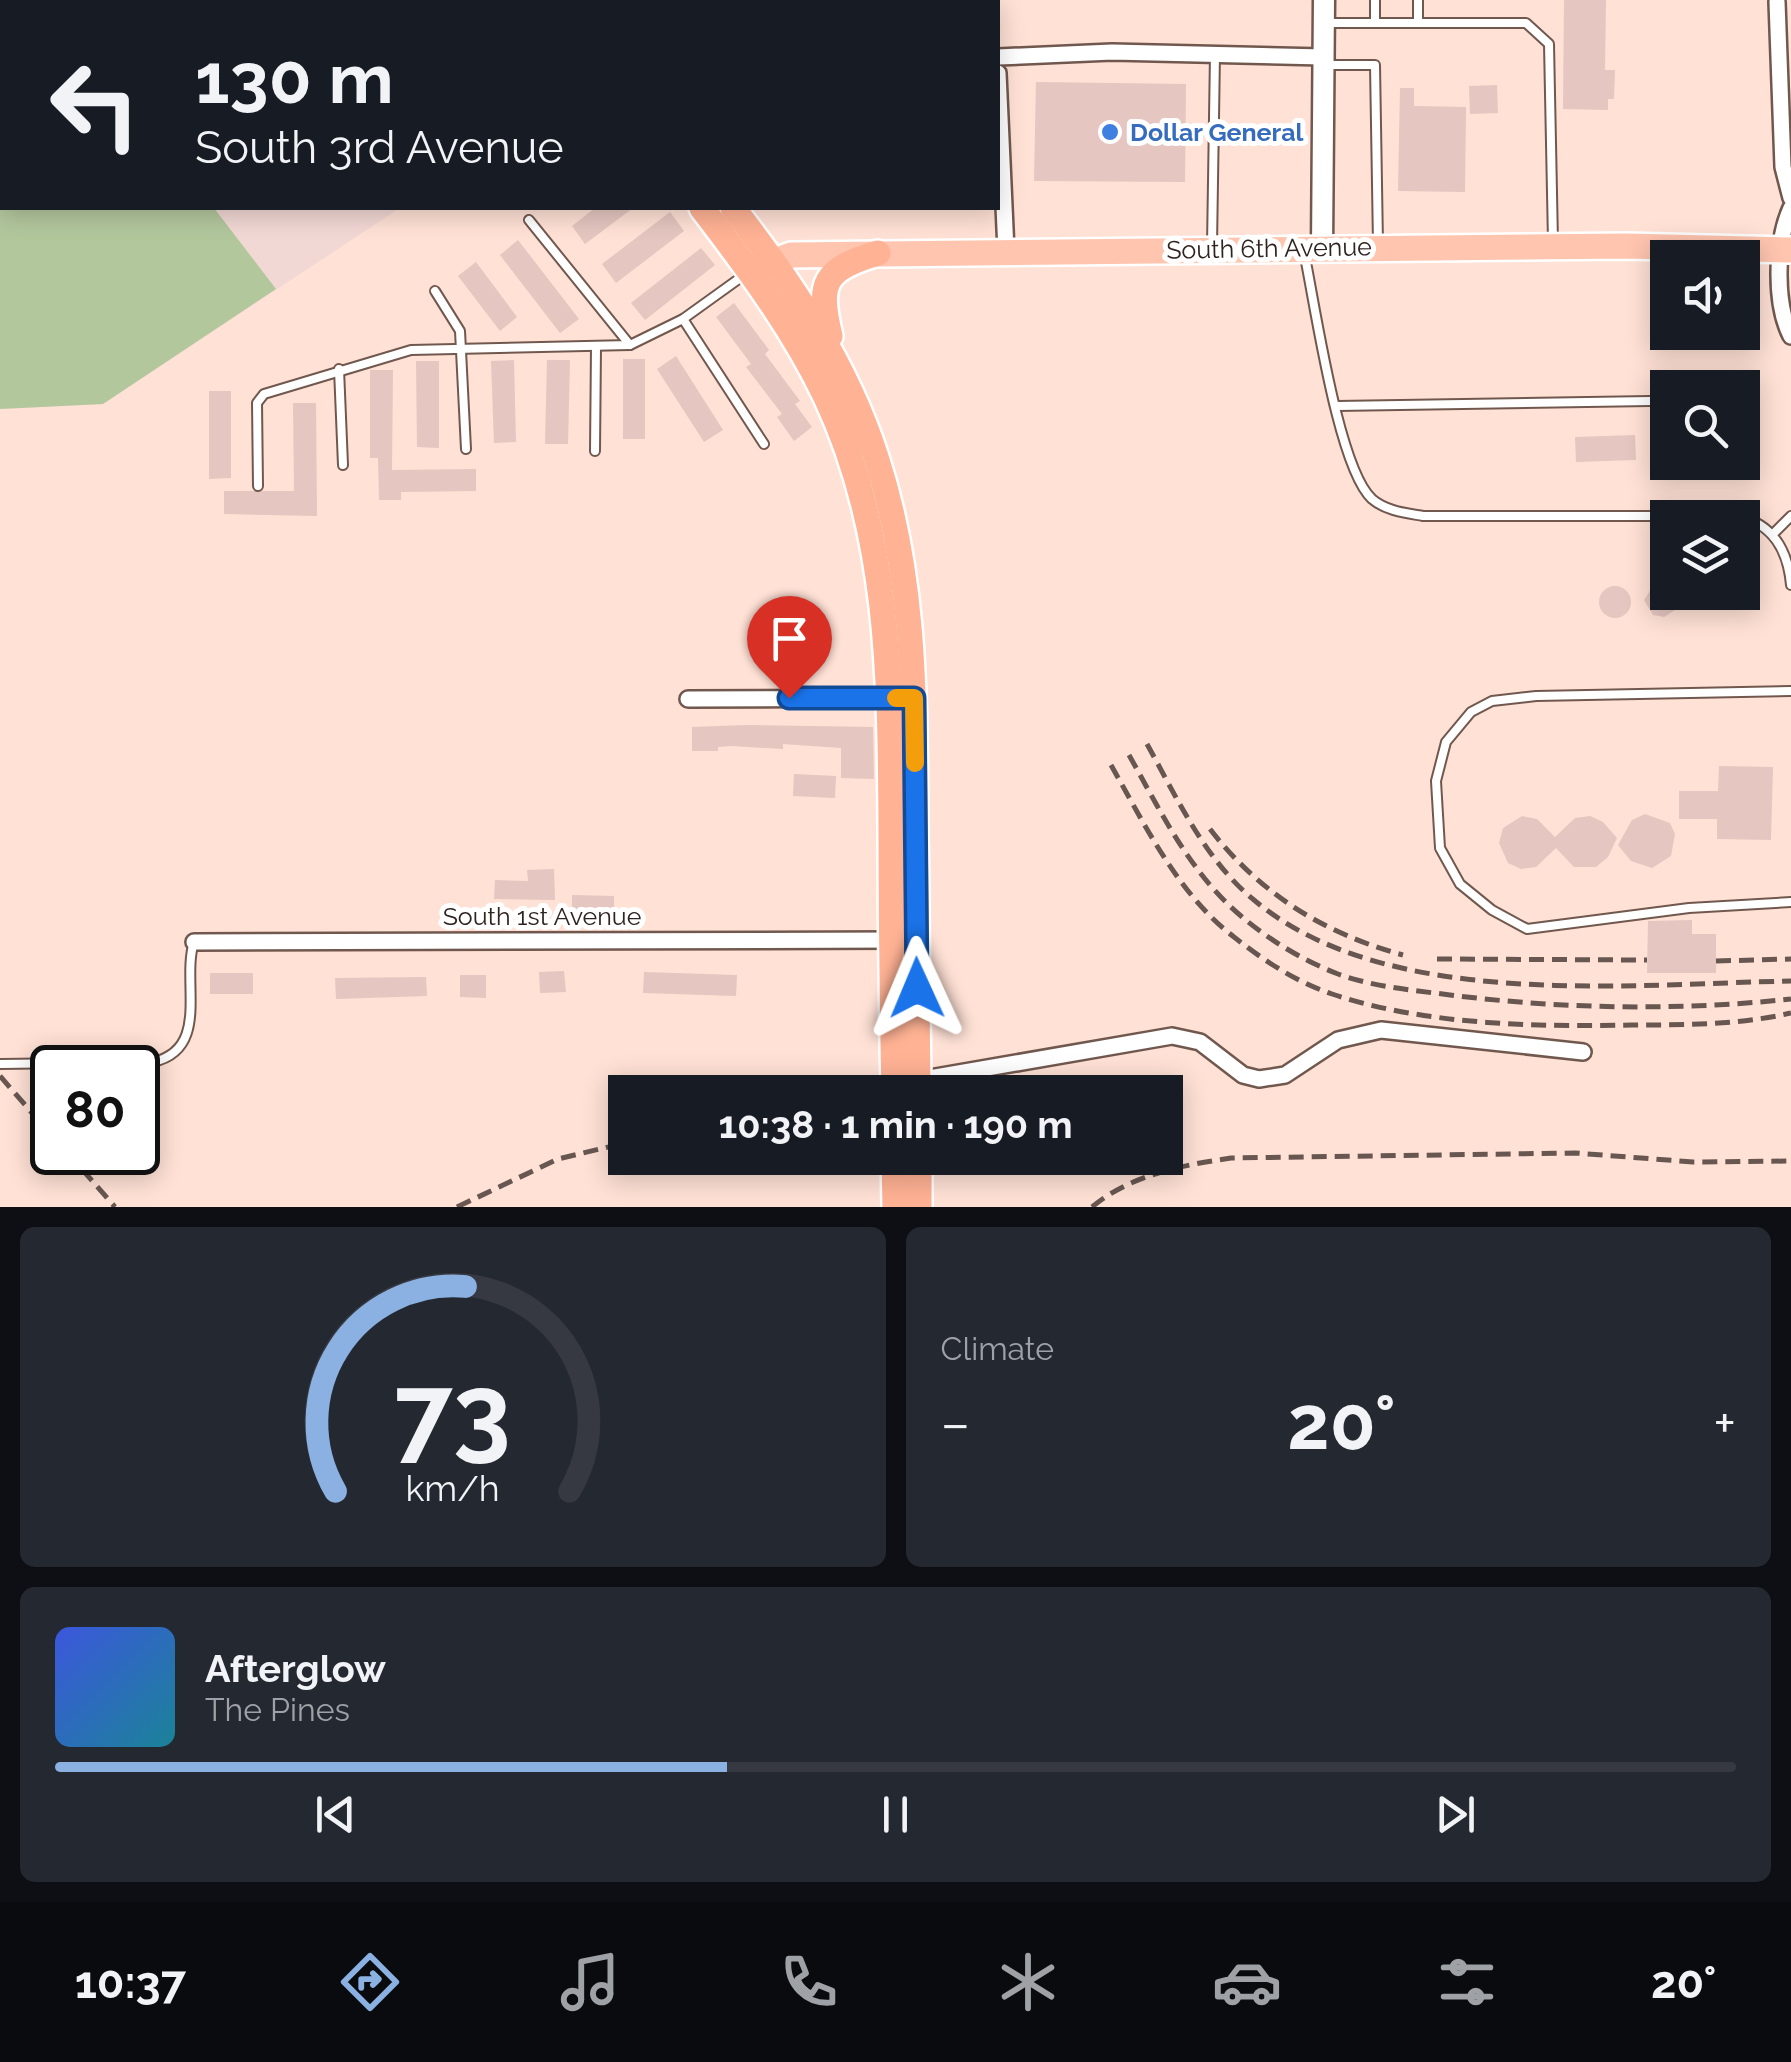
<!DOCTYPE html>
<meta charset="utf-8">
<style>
:root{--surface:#171b24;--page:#242831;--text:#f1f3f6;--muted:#9ea1a6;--line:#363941;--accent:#8ab1e2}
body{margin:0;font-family:Raleway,sans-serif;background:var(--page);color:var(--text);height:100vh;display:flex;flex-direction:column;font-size:38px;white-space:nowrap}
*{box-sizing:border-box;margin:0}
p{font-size:32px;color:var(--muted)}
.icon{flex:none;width:55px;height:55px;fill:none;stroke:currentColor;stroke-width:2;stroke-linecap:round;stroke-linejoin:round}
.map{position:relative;height:1207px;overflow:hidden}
.side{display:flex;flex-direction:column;gap:20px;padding:20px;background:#0d0f14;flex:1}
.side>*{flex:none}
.hud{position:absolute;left:0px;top:0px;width:1000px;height:210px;box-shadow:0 5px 25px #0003;background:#171b24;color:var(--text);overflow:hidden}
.tools{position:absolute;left:1650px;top:240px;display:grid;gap:20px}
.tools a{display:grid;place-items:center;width:110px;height:110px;border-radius:0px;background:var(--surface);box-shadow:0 5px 25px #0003;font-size:50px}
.speed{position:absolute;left:30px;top:1045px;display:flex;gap:20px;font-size:50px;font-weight:700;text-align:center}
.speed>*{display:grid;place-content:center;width:130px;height:130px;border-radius:50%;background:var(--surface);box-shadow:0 5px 25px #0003;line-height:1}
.speed .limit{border:5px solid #111;border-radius:15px;background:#fff;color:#111}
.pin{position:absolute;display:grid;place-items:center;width:85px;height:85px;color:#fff;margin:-102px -42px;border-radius:50% 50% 50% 0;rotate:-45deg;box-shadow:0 0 10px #0007}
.pin .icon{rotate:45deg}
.me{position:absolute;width:110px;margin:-55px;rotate:359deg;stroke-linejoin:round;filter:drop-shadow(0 0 8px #0008)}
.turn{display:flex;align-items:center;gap:35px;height:210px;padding:0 30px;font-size:45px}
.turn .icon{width:130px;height:130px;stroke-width:2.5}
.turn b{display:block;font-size:70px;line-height:85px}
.big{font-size:75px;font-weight:700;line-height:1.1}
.side .tile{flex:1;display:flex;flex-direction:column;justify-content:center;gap:15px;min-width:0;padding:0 35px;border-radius:15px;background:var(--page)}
.side .dial{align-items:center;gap:0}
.dial svg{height:260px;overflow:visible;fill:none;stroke:var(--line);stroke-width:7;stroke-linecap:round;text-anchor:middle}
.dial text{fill:var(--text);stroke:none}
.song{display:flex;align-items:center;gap:30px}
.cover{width:120px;height:120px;border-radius:15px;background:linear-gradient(135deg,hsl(230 70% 55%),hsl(190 70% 35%))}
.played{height:10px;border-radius:5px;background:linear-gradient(90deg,var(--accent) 40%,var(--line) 40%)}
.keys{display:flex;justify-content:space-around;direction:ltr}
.heat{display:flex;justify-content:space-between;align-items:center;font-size:55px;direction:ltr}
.side .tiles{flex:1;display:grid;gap:20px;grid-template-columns:1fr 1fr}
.tile:last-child{grid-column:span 2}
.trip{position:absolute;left:608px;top:1075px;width:575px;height:100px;border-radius:0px;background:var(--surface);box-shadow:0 5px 25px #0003;font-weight:700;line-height:100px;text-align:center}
.menu{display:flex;height:160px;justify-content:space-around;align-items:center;background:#090b0e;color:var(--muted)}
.menu .icon{width:70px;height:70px}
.menu .on{color:var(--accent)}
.menu b{font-size:45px;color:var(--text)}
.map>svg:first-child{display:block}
</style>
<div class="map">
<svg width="1791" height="1207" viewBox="0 0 1791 1207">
<rect width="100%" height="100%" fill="#ffe1d5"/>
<path fill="#f2d8d4" d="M0,0H514L516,2H2V208H400L103,404L0,409Z"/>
<path fill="#b3c79d" d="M0,0L60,2H2V208H214L276,289L103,404L0,409Z"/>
<g fill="#e5c6c0">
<path d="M1564,0H1606L1605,70H1615L1614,99H1608V110L1563,109Z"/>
<path d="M1036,82L1186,84L1185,182L1034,181Z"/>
<path d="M1497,85L1498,113L1470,114L1469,86Z"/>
<path d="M1400,88H1414V106L1466,107L1465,192L1398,191Z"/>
<path d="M595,208H633L585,244L572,226Z"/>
<path d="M670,212L684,231L616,283L602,264Z"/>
<path d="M518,240L579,319L560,333L500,255Z"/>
<path d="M701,248L715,265L645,320L631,303Z"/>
<path d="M476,262L517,317L500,331L458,276Z"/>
<path d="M734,303L769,350L765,354L800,401L795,404L812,427L794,441L777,417L782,414L746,367L751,364L716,317Z"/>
<path d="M676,356L723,430L704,442L657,369Z"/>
<rect x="623" y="359" width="22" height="80"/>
<path d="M514,360L516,442L494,443L491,361Z"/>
<path d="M547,360H570L568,444H545Z"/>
<path d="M416,361H439V448L417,447Z"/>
<path d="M370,370H393L392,470L476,469V491L401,492V500H379L378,458H370Z"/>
<path d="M209,391H231V478L209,479Z"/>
<path d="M293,403H316L317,516L224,514V491H294Z"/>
<path d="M1635,435L1636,460L1576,462L1575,437Z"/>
<path d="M1661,584L1668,585V592H1678V608L1664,617L1653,615L1644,600L1651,589Z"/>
<circle cx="1615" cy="602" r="16"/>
<path d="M745,725L873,727L874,779L841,778V748L783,744V749L731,746L718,747V751H692V727Z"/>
<path d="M1719,766L1773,767L1771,840L1717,839V819H1679V791H1718Z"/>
<path d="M794,774L836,776L835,798L793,796Z"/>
<path d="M1645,814L1670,823L1675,834L1671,856L1652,868L1631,861L1618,845L1632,820Z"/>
<path d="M1522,816L1537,819L1555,837L1575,818L1590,816L1603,822L1617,838L1608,857L1596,867H1574L1556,848L1536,867L1521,869L1508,863L1499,843L1503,828Z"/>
<path d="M554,869L555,900L494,899L495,880L528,881L527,870Z"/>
<path d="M572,895L614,896V917L572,916Z"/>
<path d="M1692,920V934H1716V973H1647L1648,921Z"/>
<path d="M564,971L566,992L540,993L539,972Z"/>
<path d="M644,972L737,975L736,996L643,993Z"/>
<rect x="210" y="973" width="43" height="21"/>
<path d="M460,975H486V998L460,997Z"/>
<path d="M426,977L427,996L336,999L335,978Z"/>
</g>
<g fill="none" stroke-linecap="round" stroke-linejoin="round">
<defs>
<g id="service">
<path d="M49,0L51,2"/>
<path d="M347,0V2"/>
<path d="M384,0L386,2"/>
<path d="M1418,0V21"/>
<path d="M412,2L416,0"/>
<path d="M482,2L485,0"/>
<path d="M1375,22V0"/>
<path d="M1324,23H1526L1549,44L1553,242"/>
<path d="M1328,65H1375L1378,244"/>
<path d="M529,220L630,345"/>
<path d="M1212,245L1215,54"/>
<path d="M1304,252C1315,304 1338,468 1372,499C1386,511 1406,513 1423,516H1739C1774,525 1788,551 1791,585"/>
<path d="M435,291L460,331L466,449"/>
<path d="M683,319L764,444"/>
<path d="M339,369L343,465"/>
<path d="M1337,406L1650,401"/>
<path d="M595,451L596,347"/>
<path d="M258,486L257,403L264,394L411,350L630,345L683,319L747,273"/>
<path d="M1773,534L1791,516"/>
<path d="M1791,691L1536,696L1492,701L1471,712L1446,742L1436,781L1440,848L1460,884L1492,910L1527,929L1689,908L1791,902"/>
<path d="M0,1064L153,1062C211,1049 181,982 194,942"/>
</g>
<g id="minor">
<path d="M842,0L844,2"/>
<path d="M1777,2L1783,167L1791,198"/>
<path d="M998,57L1112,52L1323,57"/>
<path d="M998,73L1006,251"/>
<path d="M1791,208C1776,241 1774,303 1791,336"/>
<path d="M688,699L895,698"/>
<path d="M194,942L897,940"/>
<path d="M918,1080L1172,1036L1200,1042L1243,1075L1259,1079L1285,1075L1338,1040L1381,1030L1583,1052"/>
</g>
<path id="tertiary" d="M1322,248L1324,0"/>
<path id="primary" d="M754,269L791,255L1627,246L1791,250"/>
<g id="trunk">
<path d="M541,0L543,2"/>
<path d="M573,0L575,2"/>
<path d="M702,208C748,268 793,328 826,397C889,531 890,675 891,820C891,911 892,1002 894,1092"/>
<path d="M733,208C792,284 846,364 876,457C915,576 914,695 915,818C916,910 917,1001 918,1092"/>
<path d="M830,336C817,282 824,269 878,253"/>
<path d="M894,1158L895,1207"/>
<path d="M919,1158V1207"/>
</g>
</defs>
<use href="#service" stroke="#71584e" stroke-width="12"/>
<use href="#minor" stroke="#71584e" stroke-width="20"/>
<use href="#tertiary" stroke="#71584e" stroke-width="25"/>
<use href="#primary" stroke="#fff" stroke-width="30"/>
<use href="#trunk" stroke="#fff" stroke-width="30"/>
<use href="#service" stroke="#fff" stroke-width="8"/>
<use href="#minor" stroke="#fff" stroke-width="15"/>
<use href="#tertiary" stroke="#fff" stroke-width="20"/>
<use href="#primary" stroke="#ffc5af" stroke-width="25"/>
<use href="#trunk" stroke="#ffb294" stroke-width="25"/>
<g stroke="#685751" stroke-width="5" stroke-dasharray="15 8" stroke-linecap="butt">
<path d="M1147,744C1177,798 1205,860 1254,900C1386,1011 1628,984 1791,981"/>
<path d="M1129,755C1161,812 1190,873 1241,916C1269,940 1304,961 1338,974C1374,987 1412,990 1450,995C1563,1009 1678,1011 1791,999"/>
<path d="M1111,765C1145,825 1178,894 1234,937C1263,960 1296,982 1332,994C1424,1025 1536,1027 1632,1025C1686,1025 1738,1025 1791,1013"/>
<path d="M1210,829C1260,894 1325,934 1403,955"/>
<path d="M1437,959L1647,960"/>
<path d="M1716,961L1791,959"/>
<path d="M0,1076L52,1136"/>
<path d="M67,1152L115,1207"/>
<path d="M457,1207L558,1159L625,1143"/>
<path d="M1092,1207C1130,1175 1183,1165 1231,1158L1575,1153L1693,1162L1791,1161"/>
</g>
</g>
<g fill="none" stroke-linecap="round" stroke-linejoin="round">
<defs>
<path id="route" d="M789,698H914L917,988"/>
</defs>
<use href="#route" stroke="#114b97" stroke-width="25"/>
<use href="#route" stroke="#1a73e8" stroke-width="18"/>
<path stroke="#f59e0b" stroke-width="18" d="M896,698H914L915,763"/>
</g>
<circle fill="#3f7fe0" stroke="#fff" stroke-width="4" cx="1110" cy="132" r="10"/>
<g text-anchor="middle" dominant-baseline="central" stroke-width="10" stroke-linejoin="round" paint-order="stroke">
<g font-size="25" font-weight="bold" fill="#366cbe" stroke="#fff" text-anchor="start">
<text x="1130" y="132">Dollar General</text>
</g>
<g font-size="25" fill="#2e231f" stroke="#fff">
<text transform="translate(1269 248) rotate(-1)">South 6th Avenue</text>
<text x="542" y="916">South 1st Avenue</text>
</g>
</g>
</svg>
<div class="tools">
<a><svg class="icon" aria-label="sound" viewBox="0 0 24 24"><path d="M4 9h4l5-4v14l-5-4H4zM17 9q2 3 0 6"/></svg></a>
<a><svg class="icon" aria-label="search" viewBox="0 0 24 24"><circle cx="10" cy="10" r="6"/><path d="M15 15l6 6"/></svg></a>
<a><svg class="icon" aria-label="layers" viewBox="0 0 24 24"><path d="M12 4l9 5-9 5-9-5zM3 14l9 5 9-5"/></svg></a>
</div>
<div class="speed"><div class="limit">80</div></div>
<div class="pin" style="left:789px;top:698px;background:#d93025"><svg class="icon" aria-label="arrive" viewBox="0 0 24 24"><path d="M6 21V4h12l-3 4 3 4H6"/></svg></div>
<svg class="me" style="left:917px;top:988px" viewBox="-20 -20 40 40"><path d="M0-17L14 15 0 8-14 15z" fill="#1a73e8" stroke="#fff" stroke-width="4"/></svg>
<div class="trip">10:38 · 1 min · 190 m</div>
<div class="hud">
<div class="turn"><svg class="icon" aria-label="left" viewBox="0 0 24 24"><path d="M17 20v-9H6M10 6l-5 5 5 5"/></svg><div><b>130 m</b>South 3rd Avenue</div></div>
</div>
</div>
<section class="side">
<div class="tiles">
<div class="tile dial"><svg viewBox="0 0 100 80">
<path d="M14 69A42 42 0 1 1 86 69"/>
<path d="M14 69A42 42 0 0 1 54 6" stroke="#8ab1e2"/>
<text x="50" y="56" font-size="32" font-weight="700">73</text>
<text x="50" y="72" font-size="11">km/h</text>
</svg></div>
<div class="tile"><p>Climate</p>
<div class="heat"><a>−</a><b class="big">20°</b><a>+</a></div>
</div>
<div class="tile">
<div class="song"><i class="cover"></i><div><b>Afterglow</b><p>The Pines</p></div></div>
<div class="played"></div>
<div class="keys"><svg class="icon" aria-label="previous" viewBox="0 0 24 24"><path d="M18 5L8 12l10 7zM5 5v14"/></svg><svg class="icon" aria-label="pause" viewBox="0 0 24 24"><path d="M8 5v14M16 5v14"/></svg><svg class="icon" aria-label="next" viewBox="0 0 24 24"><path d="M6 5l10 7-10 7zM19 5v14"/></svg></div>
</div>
</div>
</section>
<nav class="menu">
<b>10:37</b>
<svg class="icon on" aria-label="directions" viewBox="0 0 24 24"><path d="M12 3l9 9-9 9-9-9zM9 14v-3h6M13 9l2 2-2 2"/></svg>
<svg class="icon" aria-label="music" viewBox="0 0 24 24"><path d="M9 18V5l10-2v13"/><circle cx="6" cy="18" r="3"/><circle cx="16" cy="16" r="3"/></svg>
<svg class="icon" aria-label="phone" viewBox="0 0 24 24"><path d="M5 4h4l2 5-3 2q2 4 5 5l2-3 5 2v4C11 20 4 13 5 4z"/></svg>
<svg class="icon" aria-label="climate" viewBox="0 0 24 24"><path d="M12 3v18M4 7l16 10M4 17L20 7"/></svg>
<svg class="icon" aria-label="car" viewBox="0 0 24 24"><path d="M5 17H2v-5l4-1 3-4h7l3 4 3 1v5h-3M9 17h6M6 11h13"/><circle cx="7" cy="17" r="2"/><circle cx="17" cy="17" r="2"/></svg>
<svg class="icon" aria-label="filters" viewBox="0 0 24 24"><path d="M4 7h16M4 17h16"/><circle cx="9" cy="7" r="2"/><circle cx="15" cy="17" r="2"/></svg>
<b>20°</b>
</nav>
